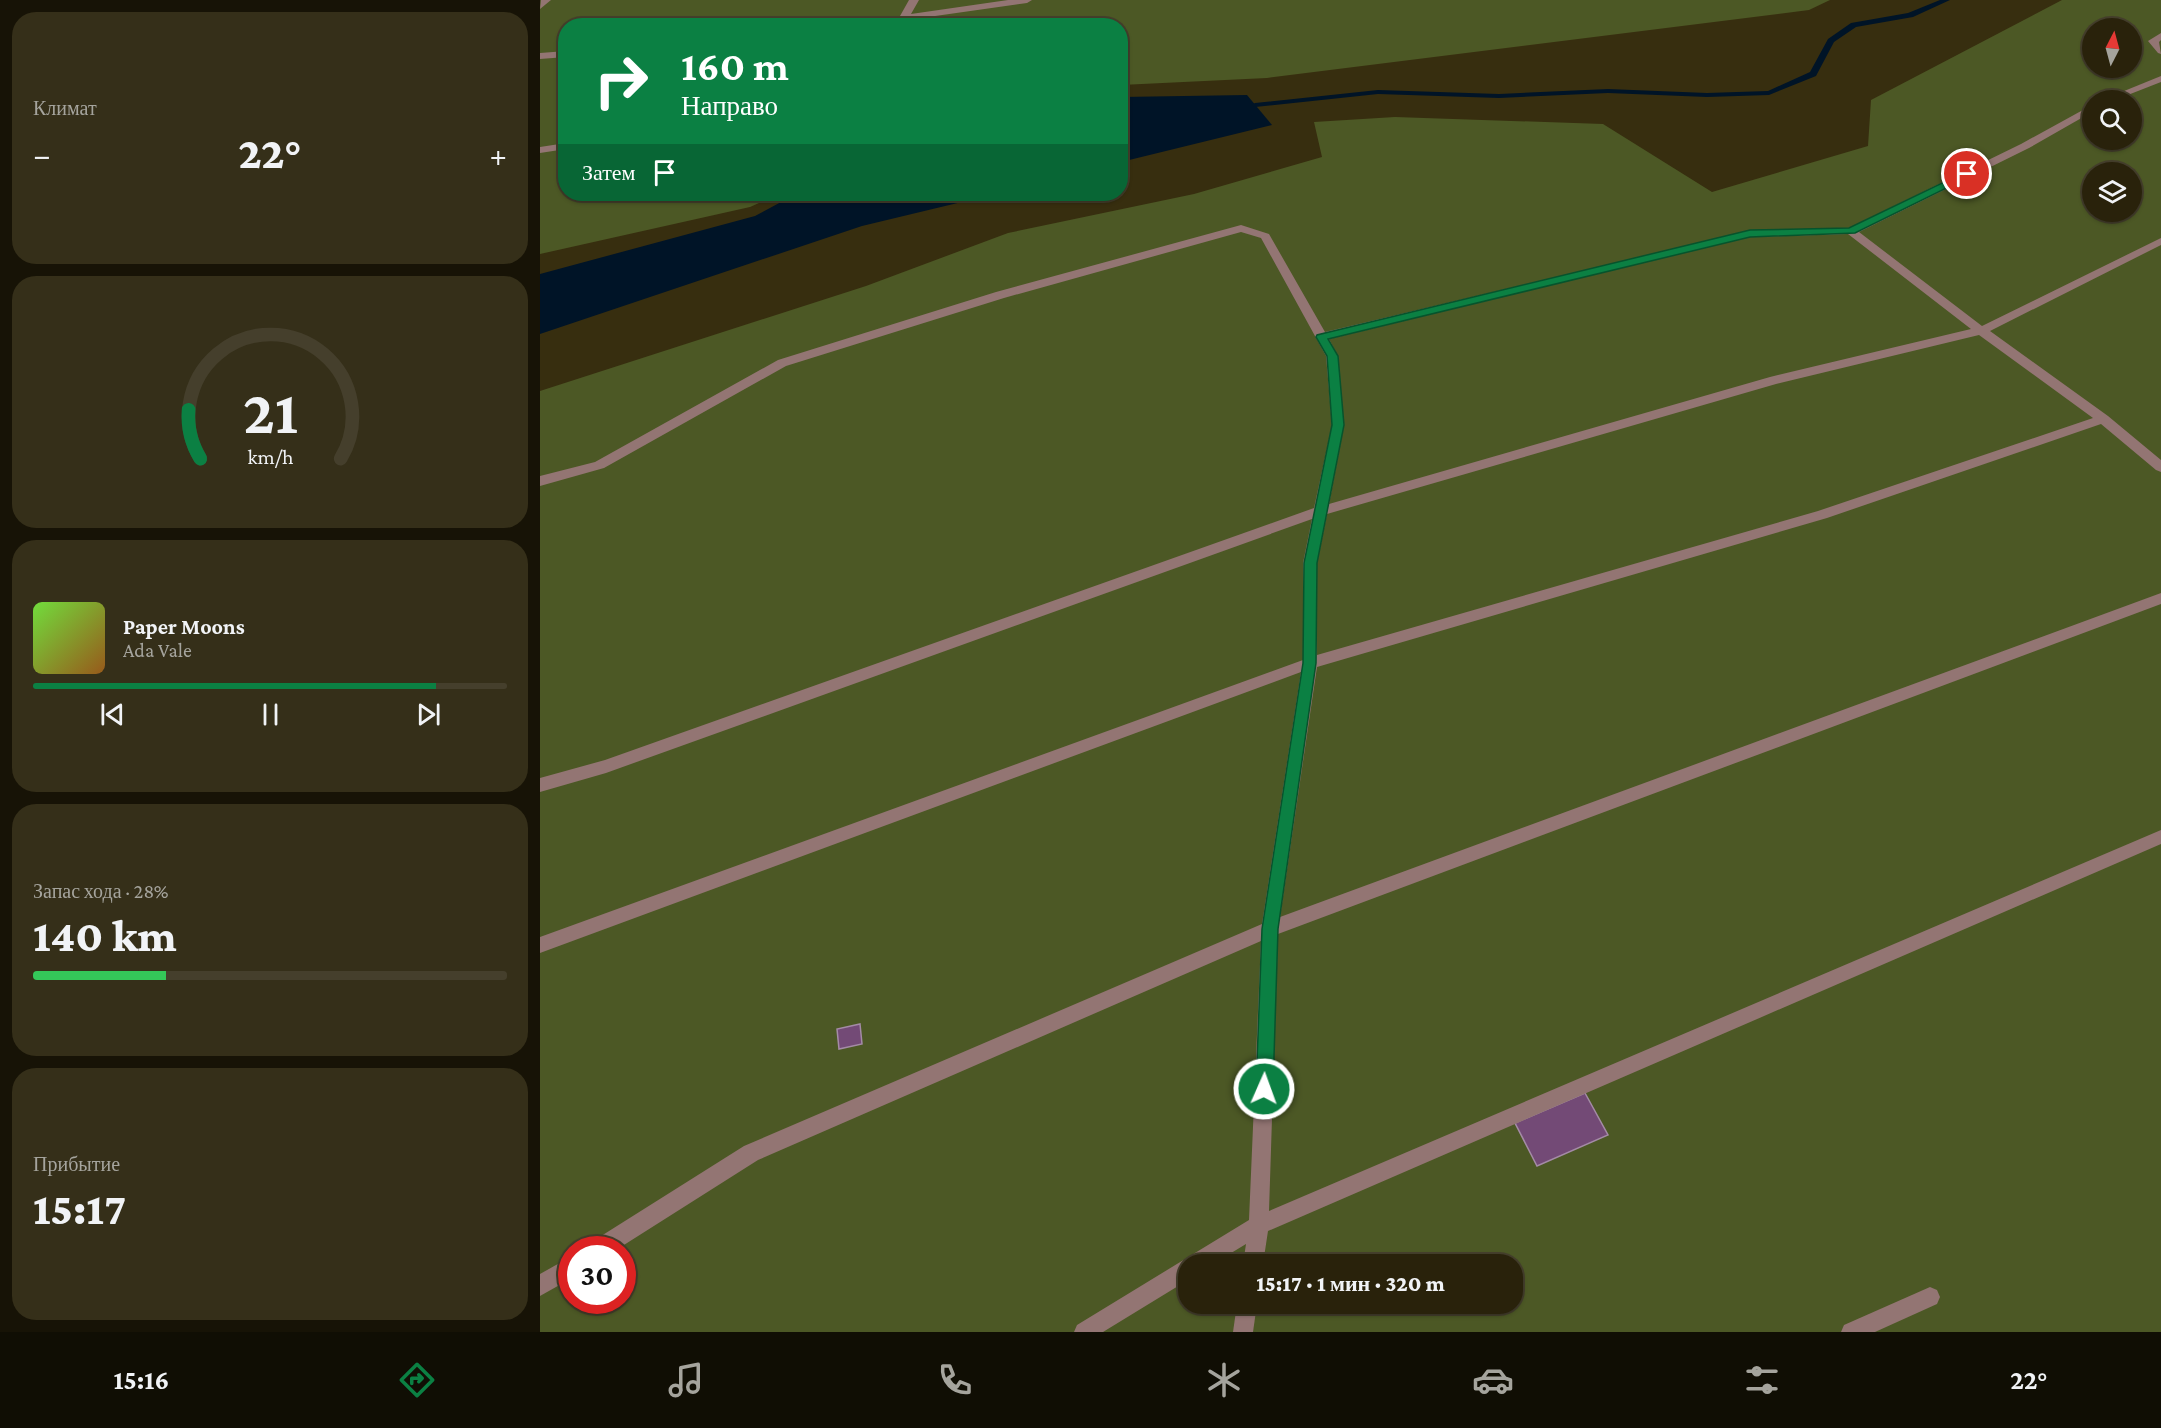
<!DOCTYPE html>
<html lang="ru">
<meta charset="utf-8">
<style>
:root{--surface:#29220b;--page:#352f19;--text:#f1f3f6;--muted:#a5a49d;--line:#453f2c;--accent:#0b8043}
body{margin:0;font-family:"Crimson Pro",serif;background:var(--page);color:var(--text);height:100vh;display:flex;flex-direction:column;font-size:22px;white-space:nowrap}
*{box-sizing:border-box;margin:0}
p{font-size:20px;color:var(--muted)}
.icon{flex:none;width:33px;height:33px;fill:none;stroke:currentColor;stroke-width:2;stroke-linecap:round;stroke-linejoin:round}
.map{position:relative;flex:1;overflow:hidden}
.sheet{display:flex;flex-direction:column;gap:12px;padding:12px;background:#171306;width:540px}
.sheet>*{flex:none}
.hud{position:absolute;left:18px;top:18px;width:570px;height:183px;border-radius:24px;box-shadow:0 2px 4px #0004,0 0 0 2px var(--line);background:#0b8043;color:#fff;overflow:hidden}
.needle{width:39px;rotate:6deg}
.tools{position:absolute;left:1542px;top:18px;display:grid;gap:12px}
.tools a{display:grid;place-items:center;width:60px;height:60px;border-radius:50%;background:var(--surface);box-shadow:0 2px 4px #0004,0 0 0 2px var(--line);font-size:30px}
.speed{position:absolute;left:18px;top:1236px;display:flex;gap:12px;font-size:30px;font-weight:700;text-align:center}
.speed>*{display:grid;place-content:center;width:78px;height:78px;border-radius:50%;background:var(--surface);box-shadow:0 2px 4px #0004,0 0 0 2px var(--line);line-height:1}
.speed .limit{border:9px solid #d22;background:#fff;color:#111}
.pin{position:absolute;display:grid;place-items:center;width:51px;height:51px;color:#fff;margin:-26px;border:3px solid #fff;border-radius:50%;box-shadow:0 2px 6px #0007}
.me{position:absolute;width:66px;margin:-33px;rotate:2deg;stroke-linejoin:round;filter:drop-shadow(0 0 4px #0008)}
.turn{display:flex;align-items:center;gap:21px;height:126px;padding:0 24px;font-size:27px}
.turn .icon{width:78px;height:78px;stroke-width:2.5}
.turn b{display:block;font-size:42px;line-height:51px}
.then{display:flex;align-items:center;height:57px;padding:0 24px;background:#0003;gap:12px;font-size:22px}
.big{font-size:45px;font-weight:800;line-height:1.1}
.sheet .card{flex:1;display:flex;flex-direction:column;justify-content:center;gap:9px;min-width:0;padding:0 21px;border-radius:24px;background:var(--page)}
.sheet .dial{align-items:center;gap:0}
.dial svg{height:156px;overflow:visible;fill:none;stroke:var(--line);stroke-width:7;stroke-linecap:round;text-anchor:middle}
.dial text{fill:var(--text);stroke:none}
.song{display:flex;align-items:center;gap:18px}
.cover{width:72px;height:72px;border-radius:9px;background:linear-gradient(135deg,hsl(100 70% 55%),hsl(30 70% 35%))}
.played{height:6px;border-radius:3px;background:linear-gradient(90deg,var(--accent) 85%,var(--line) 85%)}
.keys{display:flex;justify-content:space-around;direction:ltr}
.heat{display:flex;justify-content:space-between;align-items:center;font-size:33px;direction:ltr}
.charge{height:9px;border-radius:4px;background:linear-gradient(90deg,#34c759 28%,var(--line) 0)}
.trip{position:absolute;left:638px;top:1254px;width:345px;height:60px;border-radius:24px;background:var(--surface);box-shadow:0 2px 4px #0004,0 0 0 2px var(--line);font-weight:800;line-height:60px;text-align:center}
.tab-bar{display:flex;height:96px;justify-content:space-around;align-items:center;background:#100e04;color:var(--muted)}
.tab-bar .icon{width:42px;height:42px}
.tab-bar .active{color:var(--accent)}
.tab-bar b{font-size:27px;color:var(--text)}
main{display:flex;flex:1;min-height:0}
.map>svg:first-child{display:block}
</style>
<main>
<section class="sheet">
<div class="card"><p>Климат</p>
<div class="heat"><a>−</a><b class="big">22°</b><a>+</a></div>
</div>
<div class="card dial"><svg viewBox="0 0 100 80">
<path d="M14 69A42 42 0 1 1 86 69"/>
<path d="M14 69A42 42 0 0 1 8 44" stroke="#0b8043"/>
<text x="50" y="56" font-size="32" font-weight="700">21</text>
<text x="50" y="72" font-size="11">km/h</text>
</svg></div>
<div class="card">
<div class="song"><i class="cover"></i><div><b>Paper Moons</b><p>Ada Vale</p></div></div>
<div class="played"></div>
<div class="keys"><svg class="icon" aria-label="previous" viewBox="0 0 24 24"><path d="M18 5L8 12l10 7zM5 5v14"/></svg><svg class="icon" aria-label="pause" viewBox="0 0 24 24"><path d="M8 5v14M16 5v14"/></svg><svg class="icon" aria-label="next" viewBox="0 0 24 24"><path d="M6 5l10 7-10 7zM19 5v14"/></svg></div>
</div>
<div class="card"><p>Запас хода · 28%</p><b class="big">140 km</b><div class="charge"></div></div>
<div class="card"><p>Прибытие</p><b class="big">15:17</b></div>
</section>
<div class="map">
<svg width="1621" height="1332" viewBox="0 0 1621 1332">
<rect width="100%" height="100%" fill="#372e0f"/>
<g fill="#4c5825" fill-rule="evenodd">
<path d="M0,0H1290L1269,10L727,78L581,85L580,26H26V194H239L210,207L0,254Z"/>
<path d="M1522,0H1621V1332H0V391L326,286L468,233L654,194L782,157L774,122L855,117L1063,124L1172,192L1328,146L1331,100ZM1552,28H1592V68H1552ZM1552,100H1592V140H1552ZM1552,172H1592V212H1552ZM32,1250H82V1300H32ZM648,1264H972V1304H648Z"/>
</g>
<g fill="#001427">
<path d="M707,95L732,125L581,162V97Z"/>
<path d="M256,194H455L322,226L0,334V274L215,216Z"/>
</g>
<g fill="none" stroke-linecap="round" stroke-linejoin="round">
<path fill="#001427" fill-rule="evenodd" d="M1400,0H1410L1373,17L1316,27L1294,42L1276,76L1229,95L1167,97L1068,93L959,98L838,94L715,107L711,105L715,103L838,90L959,94L1068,89L1167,93L1228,91L1270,72L1288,39L1311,23L1368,13Z"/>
</g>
<g fill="#734a76" stroke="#a48ba6" stroke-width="1.5">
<path d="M320,1024L322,1044L299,1049L297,1029Z"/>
<path d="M1045,1093L1068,1135L997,1166L975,1123Z"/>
</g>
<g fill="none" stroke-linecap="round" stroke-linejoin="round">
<g fill="#937573" fill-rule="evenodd">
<path d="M11,0L0,9L1,0Z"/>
<path d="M369,0H379L371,14L468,0H492L487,3L367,20L362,26L358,25L357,22L323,26H289L360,16Z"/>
<path d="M1621,33V40L1619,42L1621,54L1618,53L1608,41Z"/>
<path d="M26,51V57L0,59V53Z"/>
<path d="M1621,76V82L1575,100H1562Z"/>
<path d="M1552,105V112L1489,148L1319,232L1442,326L1621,238V245L1450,331L1568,416L1621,460V472L1616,470L1561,424L1287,518L777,667L740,917L1621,593V604L738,934L729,1211L1621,830V844L728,1231L723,1264H703L706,1244L673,1264H648V1280L563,1332H534L537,1325L709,1220L721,941L218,1160L76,1250H47L50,1243L204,1146L722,924L761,672L0,953V937L763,660V563L772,519L66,773L0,792V778L65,760L774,508L792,425L786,356L721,238L701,232L464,298L246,366L64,468L0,486V476L55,462L238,360L456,292L701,225L729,234L785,332L1210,231L1309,228L1481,144ZM1308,234L1431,329L1230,377L789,504L804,425L798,356L789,339L1210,237ZM1439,335L1553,418L1278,511L777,655V563L787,514L1236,384Z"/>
<path d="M26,143V149L0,153V147Z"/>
<path d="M32,1256V1278L0,1296V1274Z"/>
<path d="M1390,1287L1397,1290L1400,1297L1397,1304L1335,1332H1301L1304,1325Z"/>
<path d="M697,1304H717L713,1332H693Z"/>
</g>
</g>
<path fill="#0b8043" stroke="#07532c" stroke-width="1.5" d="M1427,171L1432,174L1431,176L1315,233L1210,237L788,339L798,356L804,425L777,563L776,663L738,929L733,1089L730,1094L724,1097L718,1094L716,1089L722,929L763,663L764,563L792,425L787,356L776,337L777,335L1210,230L1309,228Z"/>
</svg>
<div class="tools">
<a><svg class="needle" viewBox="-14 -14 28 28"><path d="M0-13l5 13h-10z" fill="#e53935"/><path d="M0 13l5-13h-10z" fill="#a5a49d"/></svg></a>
<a><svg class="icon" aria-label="search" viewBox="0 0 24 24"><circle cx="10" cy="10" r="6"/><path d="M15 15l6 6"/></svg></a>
<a><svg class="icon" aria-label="layers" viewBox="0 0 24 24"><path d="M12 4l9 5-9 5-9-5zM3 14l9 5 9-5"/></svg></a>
</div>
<div class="speed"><div class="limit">30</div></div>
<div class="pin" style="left:1427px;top:174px;background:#d93025"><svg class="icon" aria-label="arrive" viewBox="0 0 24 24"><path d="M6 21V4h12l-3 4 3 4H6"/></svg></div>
<svg class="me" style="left:724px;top:1089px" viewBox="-20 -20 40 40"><circle r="17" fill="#0b8043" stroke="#fff" stroke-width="3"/><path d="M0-11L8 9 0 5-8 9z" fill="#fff"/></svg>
<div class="trip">15:17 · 1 мин · 320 m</div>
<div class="hud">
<div class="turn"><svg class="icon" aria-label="right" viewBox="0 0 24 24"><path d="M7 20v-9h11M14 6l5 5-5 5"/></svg><div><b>160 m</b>Направо</div></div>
<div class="then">Затем<svg class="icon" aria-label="arrive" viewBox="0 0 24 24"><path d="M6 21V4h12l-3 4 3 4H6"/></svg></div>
</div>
</div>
</main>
<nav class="tab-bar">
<b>15:16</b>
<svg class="icon active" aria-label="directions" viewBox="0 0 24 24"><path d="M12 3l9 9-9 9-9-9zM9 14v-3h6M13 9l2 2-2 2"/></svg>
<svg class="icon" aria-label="music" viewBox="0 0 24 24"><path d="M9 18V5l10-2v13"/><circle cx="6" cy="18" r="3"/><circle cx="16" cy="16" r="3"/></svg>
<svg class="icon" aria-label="phone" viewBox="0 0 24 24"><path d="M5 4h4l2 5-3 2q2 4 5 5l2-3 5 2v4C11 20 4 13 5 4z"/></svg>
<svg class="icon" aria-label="climate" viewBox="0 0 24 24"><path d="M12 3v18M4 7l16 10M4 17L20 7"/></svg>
<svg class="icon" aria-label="car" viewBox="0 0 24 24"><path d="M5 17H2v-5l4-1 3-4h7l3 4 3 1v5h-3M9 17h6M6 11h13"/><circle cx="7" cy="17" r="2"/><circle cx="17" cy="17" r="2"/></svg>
<svg class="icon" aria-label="filters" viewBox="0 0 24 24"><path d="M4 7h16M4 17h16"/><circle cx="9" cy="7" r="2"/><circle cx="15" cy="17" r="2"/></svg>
<b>22°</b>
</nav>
